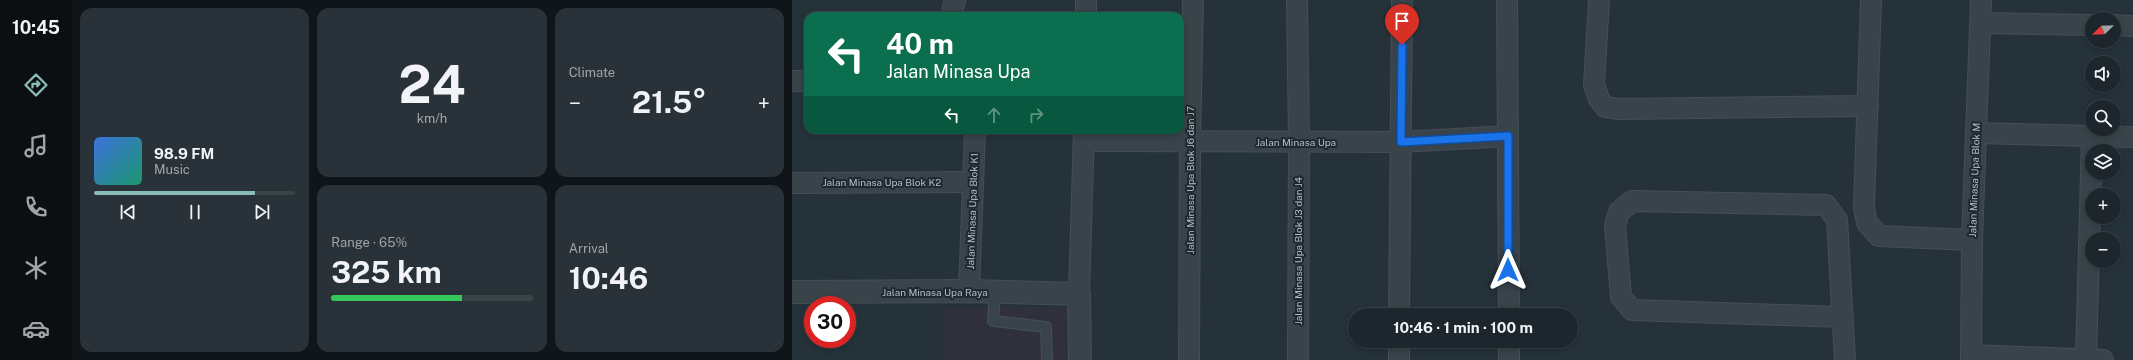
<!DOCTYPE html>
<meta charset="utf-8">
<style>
:root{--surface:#1c262c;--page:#293238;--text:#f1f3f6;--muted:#a0a5a9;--line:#3a4348;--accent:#8bbbb9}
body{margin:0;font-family:"Public Sans",sans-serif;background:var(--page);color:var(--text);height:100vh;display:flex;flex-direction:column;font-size:15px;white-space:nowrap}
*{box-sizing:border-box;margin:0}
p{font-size:13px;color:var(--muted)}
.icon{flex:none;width:22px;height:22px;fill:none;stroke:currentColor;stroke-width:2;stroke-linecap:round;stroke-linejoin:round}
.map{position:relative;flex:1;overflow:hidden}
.side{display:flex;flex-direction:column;gap:8px;padding:8px;background:#0f1518;width:720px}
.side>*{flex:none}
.guide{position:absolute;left:12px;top:12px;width:380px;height:122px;border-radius:12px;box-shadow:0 2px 6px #0003,0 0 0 1px var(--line);background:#0b6e4f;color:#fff;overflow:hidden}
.needle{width:26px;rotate:247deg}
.controls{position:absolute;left:1293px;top:12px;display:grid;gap:8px}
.controls a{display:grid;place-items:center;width:36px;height:36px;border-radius:50%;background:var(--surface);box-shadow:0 2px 6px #0003,0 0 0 1px var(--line);font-size:20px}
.speed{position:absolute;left:12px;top:296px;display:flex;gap:8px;font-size:20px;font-weight:700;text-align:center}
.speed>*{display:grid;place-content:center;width:52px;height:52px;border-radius:50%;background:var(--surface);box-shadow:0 2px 6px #0003,0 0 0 1px var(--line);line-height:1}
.speed .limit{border:6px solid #d22;background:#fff;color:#111}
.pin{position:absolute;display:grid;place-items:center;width:34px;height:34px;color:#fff;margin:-41px -17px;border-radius:50% 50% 50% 0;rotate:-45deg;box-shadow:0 0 4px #0007}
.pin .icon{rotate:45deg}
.me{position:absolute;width:44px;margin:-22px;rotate:0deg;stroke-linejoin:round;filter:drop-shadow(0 0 3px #0008)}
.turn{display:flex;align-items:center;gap:14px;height:84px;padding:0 16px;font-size:18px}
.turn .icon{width:52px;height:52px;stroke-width:2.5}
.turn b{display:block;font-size:28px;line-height:34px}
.lanes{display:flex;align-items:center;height:38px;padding:0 16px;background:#0003;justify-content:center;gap:20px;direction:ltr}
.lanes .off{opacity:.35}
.big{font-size:30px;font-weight:700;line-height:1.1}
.side .widget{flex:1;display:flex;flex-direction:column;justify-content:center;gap:6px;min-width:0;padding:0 14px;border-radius:12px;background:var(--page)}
.side .dial{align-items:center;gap:0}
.dial b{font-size:52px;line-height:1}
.song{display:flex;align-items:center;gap:12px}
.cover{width:48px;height:48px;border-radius:6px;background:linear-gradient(135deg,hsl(220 70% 55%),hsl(160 70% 35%))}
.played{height:4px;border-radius:2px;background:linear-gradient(90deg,var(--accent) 80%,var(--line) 80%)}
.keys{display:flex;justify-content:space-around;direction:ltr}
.heat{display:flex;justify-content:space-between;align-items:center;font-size:22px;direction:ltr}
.charge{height:6px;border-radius:3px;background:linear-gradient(90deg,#34c759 65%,var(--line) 0)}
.side .tiles{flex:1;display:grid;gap:8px;grid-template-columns:repeat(3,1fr)}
.widget:first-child{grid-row:span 2}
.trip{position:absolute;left:556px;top:308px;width:230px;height:40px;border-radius:20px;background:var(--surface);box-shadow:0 2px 6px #0003,0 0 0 1px var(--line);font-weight:700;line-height:40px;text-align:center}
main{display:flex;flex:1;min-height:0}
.dock{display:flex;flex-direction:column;width:72px;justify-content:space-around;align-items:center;background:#0b0f12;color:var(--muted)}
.dock .icon{width:28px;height:28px}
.dock .selected{color:var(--accent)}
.dock b{font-size:18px;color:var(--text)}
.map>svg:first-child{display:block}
</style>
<main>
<nav class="dock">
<b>10:45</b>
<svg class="icon selected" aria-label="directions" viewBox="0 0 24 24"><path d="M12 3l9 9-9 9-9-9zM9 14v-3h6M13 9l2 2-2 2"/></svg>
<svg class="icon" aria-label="music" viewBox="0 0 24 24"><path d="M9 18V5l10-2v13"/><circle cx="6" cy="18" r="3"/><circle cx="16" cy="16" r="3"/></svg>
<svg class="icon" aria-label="phone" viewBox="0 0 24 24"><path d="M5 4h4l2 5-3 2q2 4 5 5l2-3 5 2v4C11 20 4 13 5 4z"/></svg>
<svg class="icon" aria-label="climate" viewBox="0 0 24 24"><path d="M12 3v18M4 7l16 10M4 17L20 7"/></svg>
<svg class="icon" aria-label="car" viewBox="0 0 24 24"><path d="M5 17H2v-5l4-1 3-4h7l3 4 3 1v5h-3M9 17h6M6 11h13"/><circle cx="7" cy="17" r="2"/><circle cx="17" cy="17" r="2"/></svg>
</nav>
<section class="side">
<div class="tiles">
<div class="widget">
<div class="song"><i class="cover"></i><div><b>98.9 FM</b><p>Music</p></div></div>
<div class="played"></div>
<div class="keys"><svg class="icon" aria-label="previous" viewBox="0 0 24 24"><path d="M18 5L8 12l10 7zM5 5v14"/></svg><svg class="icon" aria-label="pause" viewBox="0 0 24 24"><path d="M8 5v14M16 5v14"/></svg><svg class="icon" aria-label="next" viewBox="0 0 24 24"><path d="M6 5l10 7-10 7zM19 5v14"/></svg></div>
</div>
<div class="widget dial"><b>24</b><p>km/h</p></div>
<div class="widget"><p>Climate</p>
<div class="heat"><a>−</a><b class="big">21.5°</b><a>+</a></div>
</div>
<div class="widget"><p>Range · 65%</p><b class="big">325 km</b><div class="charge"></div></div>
<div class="widget"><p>Arrival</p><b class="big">10:46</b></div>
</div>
</section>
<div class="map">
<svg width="1341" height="360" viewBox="0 0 1341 360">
<rect width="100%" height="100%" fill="#25323a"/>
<path fill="#30303c" d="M150,307H299L298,360H151Z"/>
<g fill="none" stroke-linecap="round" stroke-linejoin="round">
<defs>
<path id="service" d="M203,292L201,321L254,327L255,360"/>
<g id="minor">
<path d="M505,0L507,142L506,360"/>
<path d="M715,0L717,315"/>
<path d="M807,0L802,85L807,99L813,107L827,109L1076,106"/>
<path d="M1079,0L1072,207L1075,223L1087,236L1180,240"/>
<path d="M159,16L163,0"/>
<path d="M294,16V0"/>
<path d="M1189,23L1300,25"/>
<path d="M1322,25L1341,26"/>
<path d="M0,81H16"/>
<path d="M1184,133L1341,137"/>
<path d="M292,141L609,142L716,136"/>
<path d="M0,183L181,182"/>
<path d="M177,291L183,130"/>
<path d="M287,294L292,130"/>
<path d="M607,315L610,0"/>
<path d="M1051,317L840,310L829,297L823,226L827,212L840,201L1034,205L1045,220L1053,360"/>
<path d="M717,341V360"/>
<path d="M1179,355L1311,360"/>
<path d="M1294,359L1300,136"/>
<path d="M397,360L398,141L401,0"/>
<path d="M607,360V341"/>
<path d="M1179,360L1180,240L1189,0"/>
</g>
<path id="tertiary" d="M0,292L177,291L287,294L288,360"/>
</defs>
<use href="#service" stroke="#444f56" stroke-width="12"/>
<use href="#minor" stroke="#444f56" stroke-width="22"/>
<use href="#tertiary" stroke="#444f56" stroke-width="24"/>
<use href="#service" stroke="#38434a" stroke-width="10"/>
<use href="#minor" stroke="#38434a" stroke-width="20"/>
<use href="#tertiary" stroke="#38434a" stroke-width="22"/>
</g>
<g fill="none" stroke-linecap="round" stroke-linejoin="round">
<defs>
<path id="route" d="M610,45L609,142L716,136V270"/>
</defs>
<use href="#route" stroke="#114b97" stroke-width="10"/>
<use href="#route" stroke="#1a73e8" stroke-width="7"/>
</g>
<g text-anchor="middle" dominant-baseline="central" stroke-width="4" stroke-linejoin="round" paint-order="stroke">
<g font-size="10" fill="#b4bec6" stroke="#1d282f">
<text x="504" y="142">Jalan Minasa Upa</text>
<text transform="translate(398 180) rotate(-90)">Jalan Minasa Upa Blok J6 dan J7</text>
<text transform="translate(1182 180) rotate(-88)">Jalan Minasa Upa Blok M</text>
<text x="90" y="182">Jalan Minasa Upa Blok K2</text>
<text transform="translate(180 211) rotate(-88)">Jalan Minasa Upa Blok K1</text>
<text transform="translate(506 251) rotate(-90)">Jalan Minasa Upa Blok J3 dan J4</text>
<text x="143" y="292">Jalan Minasa Upa Raya</text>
</g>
</g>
</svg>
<div class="controls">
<a><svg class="needle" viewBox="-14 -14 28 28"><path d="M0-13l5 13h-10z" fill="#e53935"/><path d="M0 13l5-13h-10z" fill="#a0a5a9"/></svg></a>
<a><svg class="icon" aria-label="sound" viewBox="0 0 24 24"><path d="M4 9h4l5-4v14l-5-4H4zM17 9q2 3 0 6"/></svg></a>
<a><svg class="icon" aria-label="search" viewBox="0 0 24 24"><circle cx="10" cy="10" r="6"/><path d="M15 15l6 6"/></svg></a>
<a><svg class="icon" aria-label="layers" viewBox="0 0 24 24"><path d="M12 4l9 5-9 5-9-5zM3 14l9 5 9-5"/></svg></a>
<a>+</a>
<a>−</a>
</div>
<div class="speed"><div class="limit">30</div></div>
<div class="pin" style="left:610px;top:45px;background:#d93025"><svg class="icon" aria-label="arrive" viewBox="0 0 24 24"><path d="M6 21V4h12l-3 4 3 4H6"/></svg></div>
<svg class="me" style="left:716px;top:270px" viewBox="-20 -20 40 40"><path d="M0-17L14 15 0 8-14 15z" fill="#1a73e8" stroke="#fff" stroke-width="4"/></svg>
<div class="trip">10:46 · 1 min · 100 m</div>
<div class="guide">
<div class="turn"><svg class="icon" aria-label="left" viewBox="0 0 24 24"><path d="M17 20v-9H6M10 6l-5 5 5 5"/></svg><div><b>40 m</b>Jalan Minasa Upa</div></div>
<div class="lanes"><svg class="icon" aria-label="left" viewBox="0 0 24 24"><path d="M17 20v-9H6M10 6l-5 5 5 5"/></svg><svg class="icon off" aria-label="ahead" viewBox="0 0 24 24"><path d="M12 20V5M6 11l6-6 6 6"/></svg><svg class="icon off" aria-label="right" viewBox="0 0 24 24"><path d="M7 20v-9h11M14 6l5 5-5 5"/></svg></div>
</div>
</div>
</main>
